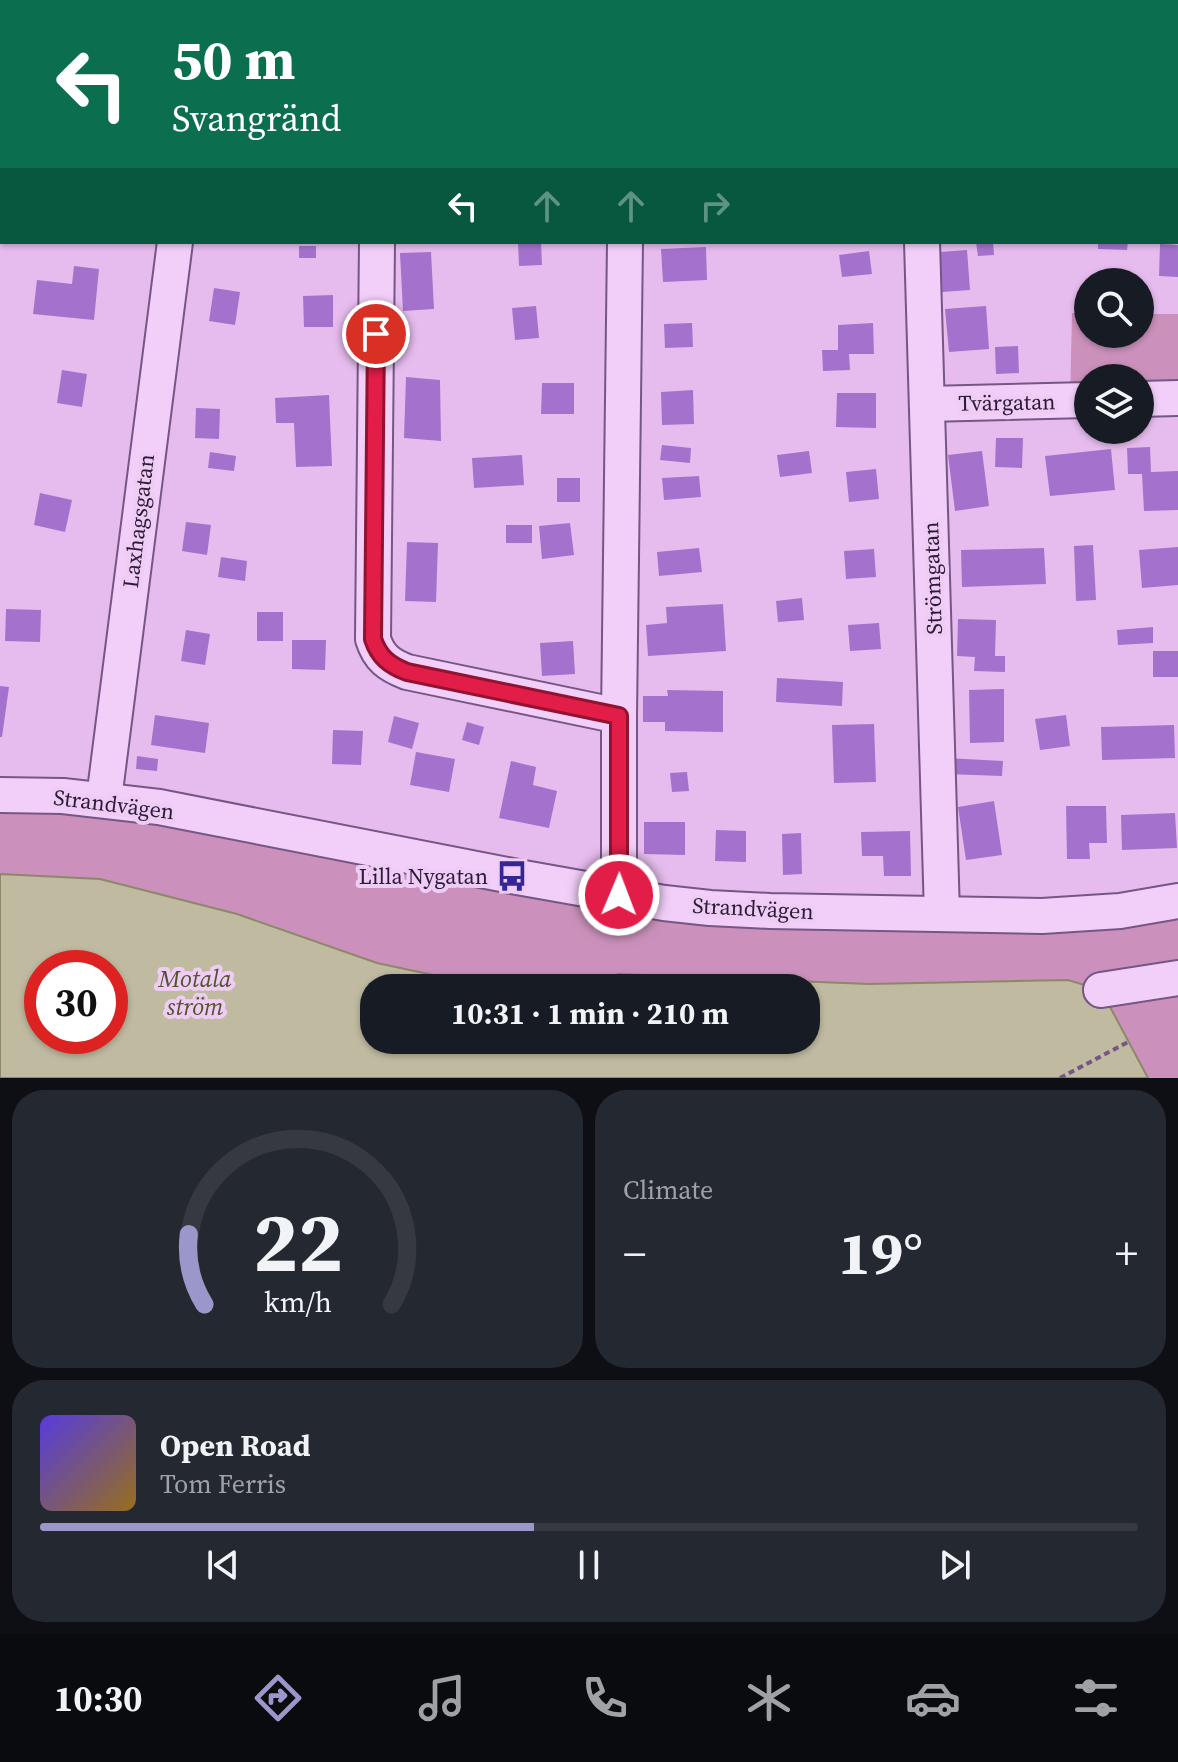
<!DOCTYPE html>
<meta charset="utf-8">
<style>
:root{--surface:#171b24;--page:#242831;--text:#f1f3f6;--muted:#9ea1a6;--line:#363941;--accent:#9c97ca}
body{margin:0;font-family:"Source Serif 4",serif;background:var(--page);color:var(--text);height:100vh;display:flex;flex-direction:column;font-size:30px;white-space:nowrap}
*{box-sizing:border-box;margin:0}
p{font-size:26px;color:var(--muted)}
.icon{flex:none;width:44px;height:44px;fill:none;stroke:currentColor;stroke-width:2;stroke-linecap:round;stroke-linejoin:round}
.map{position:relative;height:1078px;overflow:hidden}
.side{display:flex;flex-direction:column;gap:12px;padding:12px;background:#0d0f14;flex:1}
.side>*{flex:none}
.banner{position:absolute;left:0px;top:0px;width:1178px;height:244px;box-shadow:0 2px 6px #0004;background:#0b6e4f;color:#fff;overflow:hidden}
.controls{position:absolute;left:1074px;top:268px;display:grid;gap:16px}
.controls a{display:grid;place-items:center;width:80px;height:80px;border-radius:50%;background:var(--surface);box-shadow:0 2px 6px #0004;font-size:40px}
.speed{position:absolute;left:24px;top:950px;display:flex;gap:16px;font-size:40px;font-weight:700;text-align:center}
.speed>*{display:grid;place-content:center;width:104px;height:104px;border-radius:50%;background:var(--surface);box-shadow:0 2px 6px #0004;line-height:1}
.speed .limit{border:12px solid #d22;background:#fff;color:#111}
.pin{position:absolute;display:grid;place-items:center;width:68px;height:68px;color:#fff;margin:-34px;border:4px solid #fff;border-radius:50%;box-shadow:0 2px 8px #0007}
.me{position:absolute;width:88px;margin:-44px;rotate:1deg;stroke-linejoin:round;filter:drop-shadow(0 0 6px #0008)}
.turn{display:flex;align-items:center;gap:28px;height:168px;padding:0 40px;font-size:36px}
.turn .icon{width:104px;height:104px;stroke-width:2.5}
.turn b{display:block;font-size:56px;line-height:68px}
.lanes{display:flex;align-items:center;height:76px;padding:0 40px;background:#0003;justify-content:center;gap:40px;direction:ltr}
.lanes .off{opacity:.35}
.big{font-size:60px;font-weight:700;line-height:1.1}
.side .tile{flex:1;display:flex;flex-direction:column;justify-content:center;gap:12px;min-width:0;padding:0 28px;border-radius:32px;background:var(--page)}
.side .dial{align-items:center;gap:0}
.dial svg{height:208px;overflow:visible;fill:none;stroke:var(--line);stroke-width:7;stroke-linecap:round;text-anchor:middle}
.dial text{fill:var(--text);stroke:none}
.song{display:flex;align-items:center;gap:24px}
.cover{width:96px;height:96px;border-radius:12px;background:linear-gradient(135deg,hsl(250 70% 55%),hsl(40 70% 35%))}
.played{height:8px;border-radius:4px;background:linear-gradient(90deg,var(--accent) 45%,var(--line) 45%)}
.keys{display:flex;justify-content:space-around;direction:ltr}
.heat{display:flex;justify-content:space-between;align-items:center;font-size:44px;direction:ltr}
.side .tiles{flex:1;display:grid;gap:12px;grid-template-columns:1fr 1fr}
.tile:last-child{grid-column:span 2}
.trip{position:absolute;left:360px;top:974px;width:460px;height:80px;border-radius:32px;background:var(--surface);box-shadow:0 2px 6px #0004;font-weight:700;line-height:80px;text-align:center}
.tab-bar{display:flex;height:128px;justify-content:space-around;align-items:center;background:#090b0e;color:var(--muted)}
.tab-bar .icon{width:56px;height:56px}
.tab-bar .active{color:var(--accent)}
.tab-bar b{font-size:36px;color:var(--text)}
.map>svg:first-child{display:block}
</style>
<div class="map">
<svg width="1178" height="1078" viewBox="0 0 1178 1078">
<rect width="100%" height="100%" fill="#e6bcee"/>
<g fill="#cb91bc">
<path d="M1072,313H1088V334H1140V314H1178V398L1140,400V378H1088V401L1070,402Z"/>
<path d="M20,797L509,885L1178,910V1078H1148L1128,1042L1068,980L869,984L619,974L598,988H494L377,963L237,914L100,879L0,874V798Z"/>
</g>
<path fill="#bfbaa0" stroke="#8c8868" stroke-width="2" fill-rule="evenodd" d="M0,874L100,879L237,914L377,963L494,988H374V1040H806V988H598L618,974L869,984L1068,980L1101,990L1148,1078H0ZM42,968H110V1036H42Z"/>
<g fill="#a472cc">
<path d="M518,242H541L542,265L519,266Z"/>
<path d="M976,242H993L994,255L978,256Z"/>
<path d="M1098,242H1128L1127,250L1098,249Z"/>
<path d="M1160,244L1178,245V277L1159,276Z"/>
<rect x="299" y="246" width="17" height="12"/>
<path d="M706,247L707,280L663,282L661,249Z"/>
<path d="M967,250L970,290L942,292L940,252Z"/>
<path d="M869,251L872,274L842,277L839,255Z"/>
<path d="M431,252L434,309L403,311L400,253Z"/>
<path d="M74,266L99,269L94,320L33,314L37,280L72,284Z"/>
<path d="M214,288L240,292L235,325L209,321Z"/>
<path d="M333,295V327H304L303,296Z"/>
<path d="M536,306L539,338L515,340L512,308Z"/>
<path d="M986,306L989,349L949,352L945,309Z"/>
<path d="M692,323L693,347L665,348L664,324Z"/>
<path d="M873,323L874,354H849L850,370L823,371L822,350H838V325Z"/>
<path d="M1018,346L1019,373L996,374L995,347Z"/>
<path d="M62,370L87,374L82,407L57,403Z"/>
<path d="M406,377L440,380L441,441L404,438Z"/>
<path d="M542,383H574V414H541Z"/>
<path d="M693,390L694,424L662,425L661,392Z"/>
<path d="M837,393H876V428L836,427Z"/>
<path d="M329,395L332,466L296,467L294,423H276L275,398Z"/>
<path d="M196,408L220,409L219,439L195,438Z"/>
<path d="M996,438H1023L1022,468L995,467Z"/>
<path d="M662,445L691,448L690,463L660,460Z"/>
<path d="M1150,447L1151,472L1178,471V510L1144,511L1142,474H1128L1127,448Z"/>
<path d="M1111,449L1115,490L1050,496L1045,456Z"/>
<path d="M809,451L812,473L780,477L777,455Z"/>
<path d="M982,451L989,506L955,511L948,455Z"/>
<path d="M210,452L236,456L234,471L208,468Z"/>
<path d="M522,455L524,485L474,488L472,458Z"/>
<path d="M876,469L879,499L849,502L846,472Z"/>
<path d="M699,476L701,497L664,500L662,478Z"/>
<rect x="557" y="478" width="23" height="24"/>
<path d="M40,493L72,500L65,532L34,525Z"/>
<path d="M186,522L211,525L207,555L182,551Z"/>
<path d="M570,523L574,555L542,559L539,526Z"/>
<rect x="506" y="525" width="26" height="18"/>
<path d="M407,542L438,543L436,602L405,601Z"/>
<path d="M1093,545L1096,600L1076,601L1074,546Z"/>
<path d="M1178,547V585L1142,588L1139,550Z"/>
<path d="M699,548L702,572L659,576L657,552Z"/>
<path d="M1044,548L1046,584L962,587L961,550Z"/>
<path d="M874,549L876,577L846,579L844,551Z"/>
<path d="M221,557L247,561L245,581L218,577Z"/>
<path d="M802,598L804,620L778,622L776,601Z"/>
<path d="M723,604L726,651L648,656L646,625L667,623L666,607Z"/>
<path d="M6,609L41,610L40,642L5,641Z"/>
<rect x="257" y="612" width="26" height="29"/>
<path d="M958,619L996,620L995,656H1005V672L974,671L975,657L957,656Z"/>
<path d="M879,623L881,649L850,651L848,625Z"/>
<path d="M1153,627V643L1118,645L1117,630Z"/>
<path d="M186,630L210,634L205,665L181,661Z"/>
<path d="M292,640H326L325,670L292,669Z"/>
<path d="M573,641L575,674L542,676L540,643Z"/>
<rect x="1153" y="651" width="25" height="26"/>
<path d="M777,678L843,682L842,706L776,702Z"/>
<path d="M0,686L9,687L2,737H0Z"/>
<path d="M1004,689V742L970,743L969,690Z"/>
<path d="M667,690L723,691V732L665,731V722H643V696H668Z"/>
<path d="M155,715L209,723L205,753L151,745Z"/>
<path d="M1066,715L1070,746L1040,750L1035,719Z"/>
<path d="M394,716L419,723L412,749L388,742Z"/>
<path d="M467,722L484,727L479,745L462,740Z"/>
<path d="M874,724L876,782L834,783L832,725Z"/>
<path d="M1174,725L1175,758L1102,760L1101,727Z"/>
<path d="M333,730L363,731L361,765L332,764Z"/>
<path d="M416,752L455,759L449,792L410,785Z"/>
<path d="M137,756L158,759L157,771L136,769Z"/>
<path d="M946,758L1003,761L1002,776L946,774Z"/>
<path d="M511,761L536,767L533,785L557,791L549,828L499,818Z"/>
<path d="M687,772L689,791L672,792L670,773Z"/>
<path d="M994,801L1002,855L966,860L958,807Z"/>
<path d="M1066,806H1106L1107,843H1089L1090,859H1067Z"/>
<path d="M1175,813L1177,848L1122,850L1121,815Z"/>
<path d="M644,822H685V855L644,854Z"/>
<path d="M716,830L746,831V862L715,861Z"/>
<path d="M910,831L911,876H884L883,856H862L861,832Z"/>
<path d="M801,833L802,874L783,875L782,834Z"/>
</g>
<g fill="none" stroke-linecap="round" stroke-linejoin="round">
<defs>
<g id="minor">
<path d="M917,0V2"/>
<path d="M199,2V0"/>
<path d="M628,2V0"/>
<path d="M377,242L373,639C379,658 389,665 407,672L619,716"/>
<path d="M922,242L942,914"/>
<path d="M1140,399L1178,398"/>
<path d="M927,404L1088,400"/>
<path d="M0,795L63,796L159,807L512,876L664,903L710,908L770,911L1042,916L1120,911L1178,901"/>
<path d="M104,799L175,242"/>
<path d="M619,895V716L625,242"/>
<path d="M1101,990L1178,978"/>
</g>
</defs>
<use href="#minor" stroke="#755685" stroke-width="38"/>
<g stroke="#755685" stroke-width="4" stroke-dasharray="6 4" stroke-linecap="butt">
<path d="M0,139H2"/>
<path d="M1060,1078L1128,1042"/>
</g>
<use href="#minor" stroke="#f2cff9" stroke-width="34"/>
</g>
<g fill="none" stroke-linecap="round" stroke-linejoin="round">
<defs>
<path id="route" d="M376,334L373,639C379,657 389,665 407,672L619,716V895"/>
</defs>
<use href="#route" stroke="#92132f" stroke-width="20"/>
<use href="#route" stroke="#e11d48" stroke-width="14"/>
</g>
<defs>
<symbol id="bus-bare" viewBox="-9 -9 18 18"><path d="M-5-6H5V4H4V6H2V4H-2V6H-4V4H-5ZM-3.5-4V0h7V-4ZM-3.5 1.2v1.5H-2V1.2ZM2 1.2v1.5H3.5V1.2Z" fill="#342694" stroke="#efccf5" stroke-width="2.5" paint-order="stroke"/></symbol>
</defs>
<g fill-rule="evenodd">
<use href="#bus-bare" x="490" y="854" width="44" height="44"/>
</g>
<g text-anchor="middle" dominant-baseline="central" stroke-width="8" stroke-linejoin="round" paint-order="stroke">
<g font-size="22" fill="#2b1b34" stroke="#efccf5">
<text transform="translate(1007 402) rotate(-1)">Tvärgatan</text>
<text transform="translate(138 521) rotate(-83)">Laxhagsgatan</text>
<text transform="translate(932 578) rotate(-92)">Strömgatan</text>
<text transform="translate(114 804) rotate(7)">Strandvägen</text>
<text transform="translate(753 908) rotate(3)">Strandvägen</text>
</g>
<g font-size="22" fill="#2b1b34" stroke="#efccf5" text-anchor="end">
<text x="488" y="876">Lilla Nygatan</text>
</g>
<g font-size="24" font-style="italic" fill="#51542a" stroke="#efccf5">
<text x="195" y="978">Motala<tspan x="195" dy="28">ström</tspan></text>
</g>
</g>
</svg>
<div class="controls">
<a><svg class="icon" aria-label="search" viewBox="0 0 24 24"><circle cx="10" cy="10" r="6"/><path d="M15 15l6 6"/></svg></a>
<a><svg class="icon" aria-label="layers" viewBox="0 0 24 24"><path d="M12 4l9 5-9 5-9-5zM3 14l9 5 9-5"/></svg></a>
</div>
<div class="speed"><div class="limit">30</div></div>
<div class="pin" style="left:376px;top:334px;background:#d93025"><svg class="icon" aria-label="arrive" viewBox="0 0 24 24"><path d="M6 21V4h12l-3 4 3 4H6"/></svg></div>
<svg class="me" style="left:619px;top:895px" viewBox="-20 -20 40 40"><circle r="17" fill="#e11d48" stroke="#fff" stroke-width="3"/><path d="M0-11L8 9 0 5-8 9z" fill="#fff"/></svg>
<div class="trip">10:31 · 1 min · 210 m</div>
<div class="banner">
<div class="turn"><svg class="icon" aria-label="left" viewBox="0 0 24 24"><path d="M17 20v-9H6M10 6l-5 5 5 5"/></svg><div><b>50 m</b>Svangränd</div></div>
<div class="lanes"><svg class="icon" aria-label="left" viewBox="0 0 24 24"><path d="M17 20v-9H6M10 6l-5 5 5 5"/></svg><svg class="icon off" aria-label="ahead" viewBox="0 0 24 24"><path d="M12 20V5M6 11l6-6 6 6"/></svg><svg class="icon off" aria-label="ahead" viewBox="0 0 24 24"><path d="M12 20V5M6 11l6-6 6 6"/></svg><svg class="icon off" aria-label="right" viewBox="0 0 24 24"><path d="M7 20v-9h11M14 6l5 5-5 5"/></svg></div>
</div>
</div>
<section class="side">
<div class="tiles">
<div class="tile dial"><svg viewBox="0 0 100 80">
<path d="M14 69A42 42 0 1 1 86 69"/>
<path d="M14 69A42 42 0 0 1 8 42" stroke="#9c97ca"/>
<text x="50" y="56" font-size="32" font-weight="700">22</text>
<text x="50" y="72" font-size="11">km/h</text>
</svg></div>
<div class="tile"><p>Climate</p>
<div class="heat"><a>−</a><b class="big">19°</b><a>+</a></div>
</div>
<div class="tile">
<div class="song"><i class="cover"></i><div><b>Open Road</b><p>Tom Ferris</p></div></div>
<div class="played"></div>
<div class="keys"><svg class="icon" aria-label="previous" viewBox="0 0 24 24"><path d="M18 5L8 12l10 7zM5 5v14"/></svg><svg class="icon" aria-label="pause" viewBox="0 0 24 24"><path d="M8 5v14M16 5v14"/></svg><svg class="icon" aria-label="next" viewBox="0 0 24 24"><path d="M6 5l10 7-10 7zM19 5v14"/></svg></div>
</div>
</div>
</section>
<nav class="tab-bar">
<b>10:30</b>
<svg class="icon active" aria-label="directions" viewBox="0 0 24 24"><path d="M12 3l9 9-9 9-9-9zM9 14v-3h6M13 9l2 2-2 2"/></svg>
<svg class="icon" aria-label="music" viewBox="0 0 24 24"><path d="M9 18V5l10-2v13"/><circle cx="6" cy="18" r="3"/><circle cx="16" cy="16" r="3"/></svg>
<svg class="icon" aria-label="phone" viewBox="0 0 24 24"><path d="M5 4h4l2 5-3 2q2 4 5 5l2-3 5 2v4C11 20 4 13 5 4z"/></svg>
<svg class="icon" aria-label="climate" viewBox="0 0 24 24"><path d="M12 3v18M4 7l16 10M4 17L20 7"/></svg>
<svg class="icon" aria-label="car" viewBox="0 0 24 24"><path d="M5 17H2v-5l4-1 3-4h7l3 4 3 1v5h-3M9 17h6M6 11h13"/><circle cx="7" cy="17" r="2"/><circle cx="17" cy="17" r="2"/></svg>
<svg class="icon" aria-label="filters" viewBox="0 0 24 24"><path d="M4 7h16M4 17h16"/><circle cx="9" cy="7" r="2"/><circle cx="15" cy="17" r="2"/></svg>
</nav>
